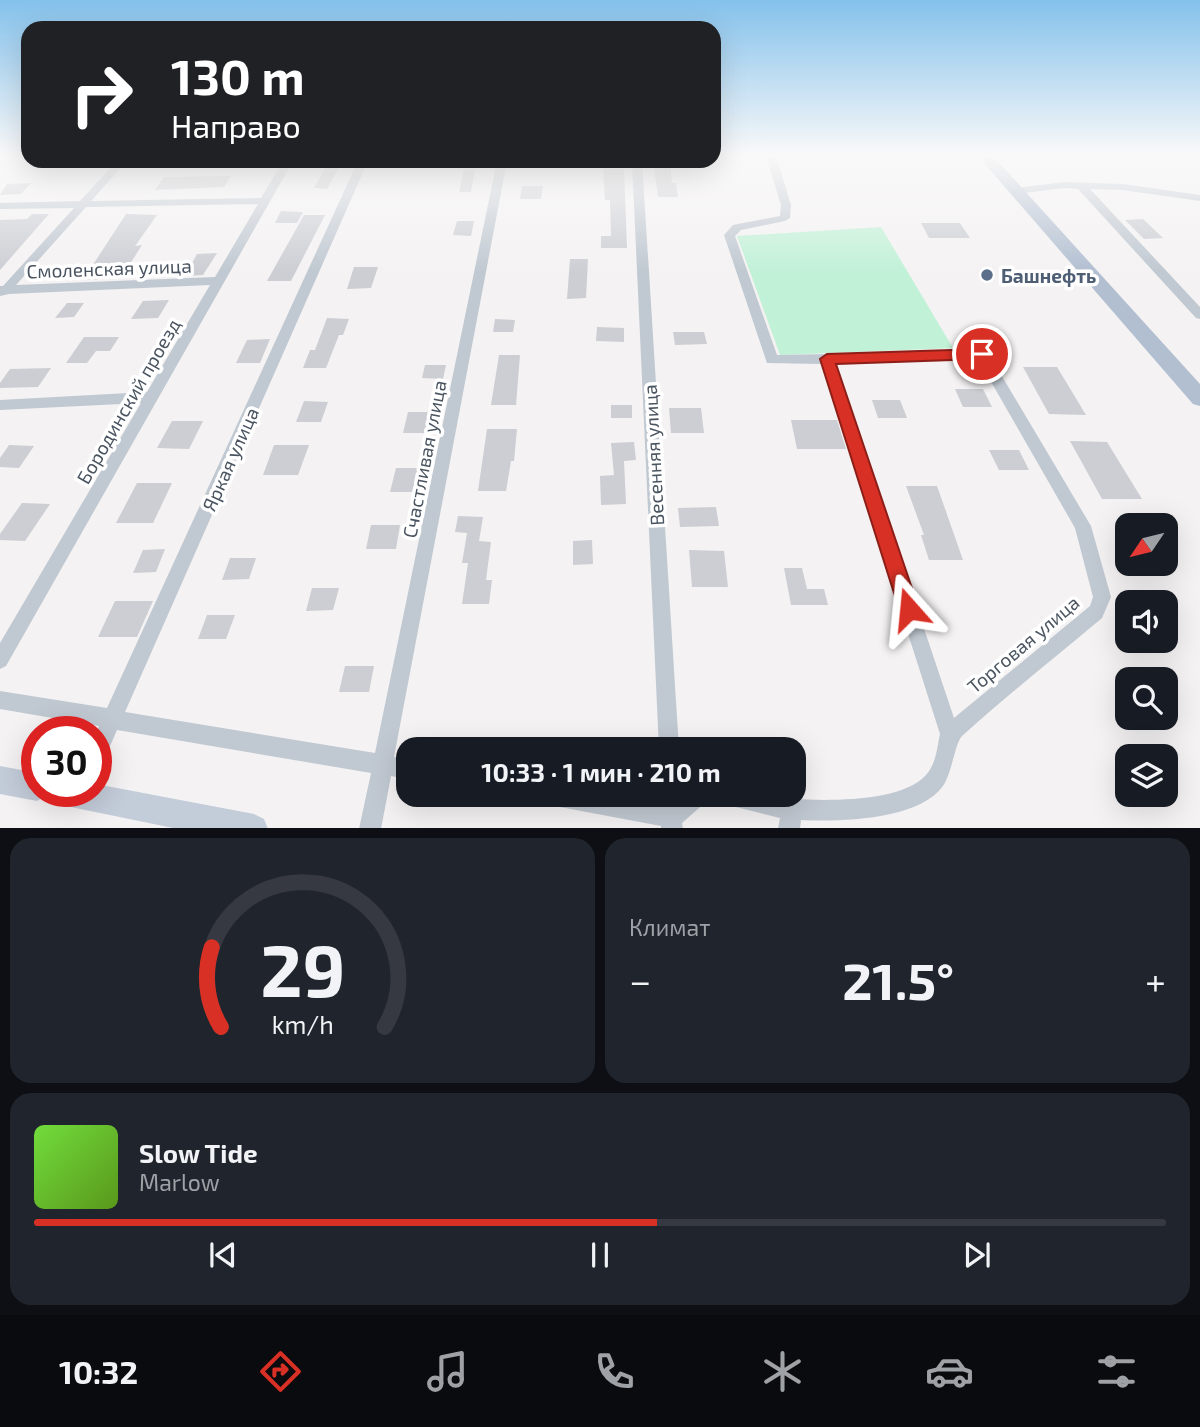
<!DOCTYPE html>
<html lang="ru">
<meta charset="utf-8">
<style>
:root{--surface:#171b24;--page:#20242c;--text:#f1f3f6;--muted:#9ea1a6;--line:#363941;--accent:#d93025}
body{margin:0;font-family:"Exo 2",sans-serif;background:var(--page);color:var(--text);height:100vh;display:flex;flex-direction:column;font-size:26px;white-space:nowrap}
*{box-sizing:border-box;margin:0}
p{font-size:23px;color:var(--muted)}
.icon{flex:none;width:38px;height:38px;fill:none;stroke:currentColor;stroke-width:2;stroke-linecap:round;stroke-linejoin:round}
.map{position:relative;height:828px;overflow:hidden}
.panel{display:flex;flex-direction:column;gap:10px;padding:10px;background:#0d0f14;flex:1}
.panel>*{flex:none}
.top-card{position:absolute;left:21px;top:21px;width:700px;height:147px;border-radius:21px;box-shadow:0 7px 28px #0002;background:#202124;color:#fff;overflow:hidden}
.needle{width:46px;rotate:235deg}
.tools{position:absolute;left:1115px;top:513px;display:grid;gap:14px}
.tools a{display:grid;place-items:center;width:63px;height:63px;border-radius:14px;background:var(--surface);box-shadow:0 7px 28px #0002;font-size:35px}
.speed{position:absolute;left:21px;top:716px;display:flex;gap:14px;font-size:35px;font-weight:700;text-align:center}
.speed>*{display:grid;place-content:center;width:91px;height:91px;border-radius:50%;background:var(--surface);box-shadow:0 7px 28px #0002;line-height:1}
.speed .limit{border:10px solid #d22;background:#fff;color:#111}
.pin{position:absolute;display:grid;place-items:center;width:60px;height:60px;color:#fff;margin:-30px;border:4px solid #fff;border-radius:50%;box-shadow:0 2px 7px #0007}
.me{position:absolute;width:77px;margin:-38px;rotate:342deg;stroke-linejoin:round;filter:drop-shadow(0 0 5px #0008)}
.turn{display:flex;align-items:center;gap:24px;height:147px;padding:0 35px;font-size:32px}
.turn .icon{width:91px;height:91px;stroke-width:2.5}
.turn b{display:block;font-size:49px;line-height:60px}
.big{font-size:52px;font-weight:700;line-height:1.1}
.panel .card{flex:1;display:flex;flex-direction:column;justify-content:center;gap:10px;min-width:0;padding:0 24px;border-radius:21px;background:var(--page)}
.panel .dial{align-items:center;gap:0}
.dial svg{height:182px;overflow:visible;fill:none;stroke:var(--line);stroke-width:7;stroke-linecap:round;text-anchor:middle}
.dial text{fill:var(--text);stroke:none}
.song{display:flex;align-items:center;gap:21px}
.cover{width:84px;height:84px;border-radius:10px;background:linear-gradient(135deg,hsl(100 70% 55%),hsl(90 70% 35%))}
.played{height:7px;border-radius:4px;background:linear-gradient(90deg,var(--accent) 55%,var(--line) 55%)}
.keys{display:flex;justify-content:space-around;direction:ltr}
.heat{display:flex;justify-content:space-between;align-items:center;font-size:38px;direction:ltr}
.panel .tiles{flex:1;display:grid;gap:10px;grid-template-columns:1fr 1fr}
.card:last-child{grid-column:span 2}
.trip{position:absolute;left:396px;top:737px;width:410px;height:70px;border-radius:21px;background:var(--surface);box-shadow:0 7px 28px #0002;font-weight:700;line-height:70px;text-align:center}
.menu{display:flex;height:112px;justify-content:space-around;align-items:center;background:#090b0e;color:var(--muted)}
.menu .icon{width:49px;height:49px}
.menu .selected{color:var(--accent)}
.menu b{font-size:32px;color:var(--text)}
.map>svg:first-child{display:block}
</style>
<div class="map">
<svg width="1200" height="829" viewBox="0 0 1200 829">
<rect width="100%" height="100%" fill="#f4f2f2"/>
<path fill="#c1f1d7" d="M881,227L953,348L780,355L737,236Z"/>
<g fill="#ccced4">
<path d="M329,161H342L327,189L314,188Z"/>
<path d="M653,161H670L672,183H676L678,197H658Z"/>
<path d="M475,169L471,192H459L464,170Z"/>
<path d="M603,169H624L627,248H601V236H611L610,200H605Z"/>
<path d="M231,176L224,187L155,190L164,177Z"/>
<path d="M31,183L21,194L0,195L7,184Z"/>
<path d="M522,186H543L541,199H520Z"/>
<path d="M281,211L303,212L297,223H275Z"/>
<path d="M32,214H49L0,270V220L27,219Z"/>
<path d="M126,214L157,215L135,246L142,245L130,264H111L102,279L83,280Z"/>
<path d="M304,215H325L291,281H267Z"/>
<path d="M1143,219L1163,238L1144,239L1125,220Z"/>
<path d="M457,221H474L471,236L453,235Z"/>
<path d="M921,223H960L970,238H929Z"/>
<path d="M217,253L203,275L185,276L197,254Z"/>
<path d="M570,259H588L586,298L567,299Z"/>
<path d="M354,267H378L371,288L347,289Z"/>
<path d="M169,300L158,318L131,319L143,301Z"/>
<path d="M67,303H84L74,317L55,318Z"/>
<path d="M327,318L349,319L343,335H339L326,368H303L310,350H315Z"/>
<path d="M495,319L515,320L513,332H493Z"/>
<path d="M597,327L624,328V342L596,341Z"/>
<path d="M673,332H704L707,344L675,345Z"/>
<path d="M84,337H119L110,351H96L87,363H66Z"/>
<path d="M270,339L260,363H236L247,340Z"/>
<path d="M499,355H520L516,405H491Z"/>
<path d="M425,365H446L443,379L422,378Z"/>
<path d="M1023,367H1057L1086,415L1049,414Z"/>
<path d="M51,368L38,387L0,388V383L10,369Z"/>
<path d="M955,389H983L992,407H963Z"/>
<path d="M872,400H900L907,418H878Z"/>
<path d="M304,401L328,402L321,422H296Z"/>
<rect x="611" y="405" width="21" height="13"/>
<path d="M669,408H701L704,433H671Z"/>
<path d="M408,412H432L428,433H403Z"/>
<path d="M791,420H837L846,449H797Z"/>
<path d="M172,421H203L189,449L157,448Z"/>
<path d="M487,429H517L514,461H511L506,491H478Z"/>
<path d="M1070,441L1107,442L1142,499H1102Z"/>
<path d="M634,442L636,460L624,461L626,504L601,505L600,476L614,475L611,443Z"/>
<path d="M9,445L34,446L19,468L0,467V458Z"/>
<path d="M274,445H309L298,475H263Z"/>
<path d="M989,450H1019L1029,470H999Z"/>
<path d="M396,468H422L417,492H390Z"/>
<path d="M137,483H172L153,523H116Z"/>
<path d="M906,486H937L963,560H929L921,535H924Z"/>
<path d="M22,503L50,504L25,541L0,540V534Z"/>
<path d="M716,507L719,526L680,527L678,508Z"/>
<path d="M458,516L483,517L479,541L491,542L486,580H492L489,604H462L468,563H462L467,533L455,532Z"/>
<path d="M371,525H400L396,549H366Z"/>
<path d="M592,540L593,564L573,565V541Z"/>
<path d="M165,549L156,572L133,573L143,550Z"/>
<path d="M689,550L724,551L728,587H692Z"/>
<path d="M230,558H256L249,579L222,580Z"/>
<path d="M784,568H802L807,589H824L828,605H791Z"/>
<path d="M312,588H339L333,610L306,611Z"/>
<path d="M115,601H153L137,637H98Z"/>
<path d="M207,615H235L226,639H198Z"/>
<path d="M345,666H374L369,692H339Z"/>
</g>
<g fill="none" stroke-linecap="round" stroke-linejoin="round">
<g fill="#c0c8d1" fill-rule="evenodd">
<path d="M766,156H776L791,205L790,218L785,221L741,230L735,236L777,355L987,351L1091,526L1111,597L1102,618C1056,657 1007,695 962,736C955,743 952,773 943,786C919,820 839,822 801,820L800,829H778L780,818L724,804L717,801L714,794C732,794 751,793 768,794C777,795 786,798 795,799C829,801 902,802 926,775C936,764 937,748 940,734L822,364L767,363L724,235L733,225L780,216L781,205ZM978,359L1075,528L1093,597L1090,606L954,718L835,363Z"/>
<path d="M117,161H127L91,201L261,198L283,161H293L6,666L0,669V643L141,403L0,410V400L147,392L210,285L9,294L0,296V286H3L74,208L0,209V203L80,201ZM258,204L215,277L16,285L86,207Z"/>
<path d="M358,161H368L125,712L375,753L497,161H507L394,757L408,759V779L391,776L381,829H359L371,773L117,730L103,762L96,765V732L99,726L0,709V691L107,708Z"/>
<path d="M632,161H642L679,749H659Z"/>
<path d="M1064,182L1123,184L1200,195V201L1123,190L1090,189L1200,307V319L1196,318L1078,189L1064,188L1015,194L1010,191L1015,188Z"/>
<path d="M534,794H602L661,805V794H681V796L710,794L707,801L682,823L683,829H661V826L544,804L537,801Z"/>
</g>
<path fill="#c3ccd9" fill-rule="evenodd" d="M0,766L37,773V791H96V784L254,814L264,819L268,829H178L61,805L51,801L48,794L37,801L0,794Z"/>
<path fill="#b2bfd1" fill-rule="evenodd" d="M978,156H993L1200,384V406L1193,404Z"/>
</g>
<linearGradient id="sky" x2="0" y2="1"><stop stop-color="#84c1eb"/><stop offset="0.57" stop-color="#faf9f9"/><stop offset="1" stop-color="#faf9f9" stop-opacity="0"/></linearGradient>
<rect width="1200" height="272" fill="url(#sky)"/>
<path fill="#d93025" stroke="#8d1f18" stroke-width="2" d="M982,349L989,354L982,359L836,364L919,609L916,616L909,619L902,616L899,609L820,359L827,354Z"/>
<circle fill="#5c6f8a" stroke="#fff" stroke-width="2.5" cx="987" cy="275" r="7"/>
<g text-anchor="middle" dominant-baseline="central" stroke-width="7" stroke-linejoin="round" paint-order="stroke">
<g font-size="19" fill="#495460" stroke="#fff">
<text transform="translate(109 268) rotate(-2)">Смоленская улица</text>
<text transform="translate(128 401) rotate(-60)">Бородинский проезд</text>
<text transform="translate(653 455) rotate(-93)">Весенняя улица</text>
<text transform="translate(230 459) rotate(-66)">Яркая улица</text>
<text transform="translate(424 459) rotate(-79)">Счастливая улица</text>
<text transform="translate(1023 644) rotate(-40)">Торговая улица</text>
</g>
<g font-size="19" font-weight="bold" fill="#4e5e75" stroke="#fff" text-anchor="start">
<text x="1001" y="275">Башнефть</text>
</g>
</g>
</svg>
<div class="tools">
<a><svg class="needle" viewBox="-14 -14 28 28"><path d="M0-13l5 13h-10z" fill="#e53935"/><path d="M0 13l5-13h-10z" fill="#9ea1a6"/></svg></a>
<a><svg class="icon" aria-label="sound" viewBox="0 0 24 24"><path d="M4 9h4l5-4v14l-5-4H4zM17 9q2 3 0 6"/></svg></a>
<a><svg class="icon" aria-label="search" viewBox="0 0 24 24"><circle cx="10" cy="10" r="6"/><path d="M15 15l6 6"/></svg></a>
<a><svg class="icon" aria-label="layers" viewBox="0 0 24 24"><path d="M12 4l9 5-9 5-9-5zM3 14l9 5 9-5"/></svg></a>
</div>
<div class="speed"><div class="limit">30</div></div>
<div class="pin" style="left:982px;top:354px;background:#d93025"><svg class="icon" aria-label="arrive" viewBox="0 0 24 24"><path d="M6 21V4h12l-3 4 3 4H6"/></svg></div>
<svg class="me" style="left:909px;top:609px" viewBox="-20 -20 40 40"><path d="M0-17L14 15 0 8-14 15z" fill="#d93025" stroke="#fff" stroke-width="4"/></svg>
<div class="trip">10:33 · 1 мин · 210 m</div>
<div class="top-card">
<div class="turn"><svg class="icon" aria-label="right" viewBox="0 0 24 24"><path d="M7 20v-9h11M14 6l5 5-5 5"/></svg><div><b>130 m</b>Направо</div></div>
</div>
</div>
<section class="panel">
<div class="tiles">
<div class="card dial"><svg viewBox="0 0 100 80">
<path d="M14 69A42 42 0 1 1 86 69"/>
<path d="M14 69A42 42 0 0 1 10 34" stroke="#d93025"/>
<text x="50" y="56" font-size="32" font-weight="700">29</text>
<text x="50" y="72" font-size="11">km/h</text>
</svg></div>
<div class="card"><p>Климат</p>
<div class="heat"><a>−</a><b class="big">21.5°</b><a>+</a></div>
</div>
<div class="card">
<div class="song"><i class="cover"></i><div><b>Slow Tide</b><p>Marlow</p></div></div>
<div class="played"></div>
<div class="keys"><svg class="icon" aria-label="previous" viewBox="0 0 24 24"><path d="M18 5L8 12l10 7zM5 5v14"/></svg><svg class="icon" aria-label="pause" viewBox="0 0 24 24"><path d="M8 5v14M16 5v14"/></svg><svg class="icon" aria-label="next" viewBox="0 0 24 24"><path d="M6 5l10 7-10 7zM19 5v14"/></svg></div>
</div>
</div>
</section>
<nav class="menu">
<b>10:32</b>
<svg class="icon selected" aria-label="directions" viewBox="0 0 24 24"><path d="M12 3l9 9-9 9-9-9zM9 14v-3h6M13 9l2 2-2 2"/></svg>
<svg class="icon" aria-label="music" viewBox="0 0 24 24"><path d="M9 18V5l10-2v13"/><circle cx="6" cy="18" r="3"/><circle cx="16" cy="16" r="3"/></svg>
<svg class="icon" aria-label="phone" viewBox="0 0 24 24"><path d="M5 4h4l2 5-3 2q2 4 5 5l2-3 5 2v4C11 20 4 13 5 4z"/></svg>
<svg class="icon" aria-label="climate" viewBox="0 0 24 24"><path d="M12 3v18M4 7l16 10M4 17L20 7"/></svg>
<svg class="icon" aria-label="car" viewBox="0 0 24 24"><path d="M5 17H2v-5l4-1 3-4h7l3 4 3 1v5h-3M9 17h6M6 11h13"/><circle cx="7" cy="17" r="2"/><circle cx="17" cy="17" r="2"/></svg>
<svg class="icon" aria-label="filters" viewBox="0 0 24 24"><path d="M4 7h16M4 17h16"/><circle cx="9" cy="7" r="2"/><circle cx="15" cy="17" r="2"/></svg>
</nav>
